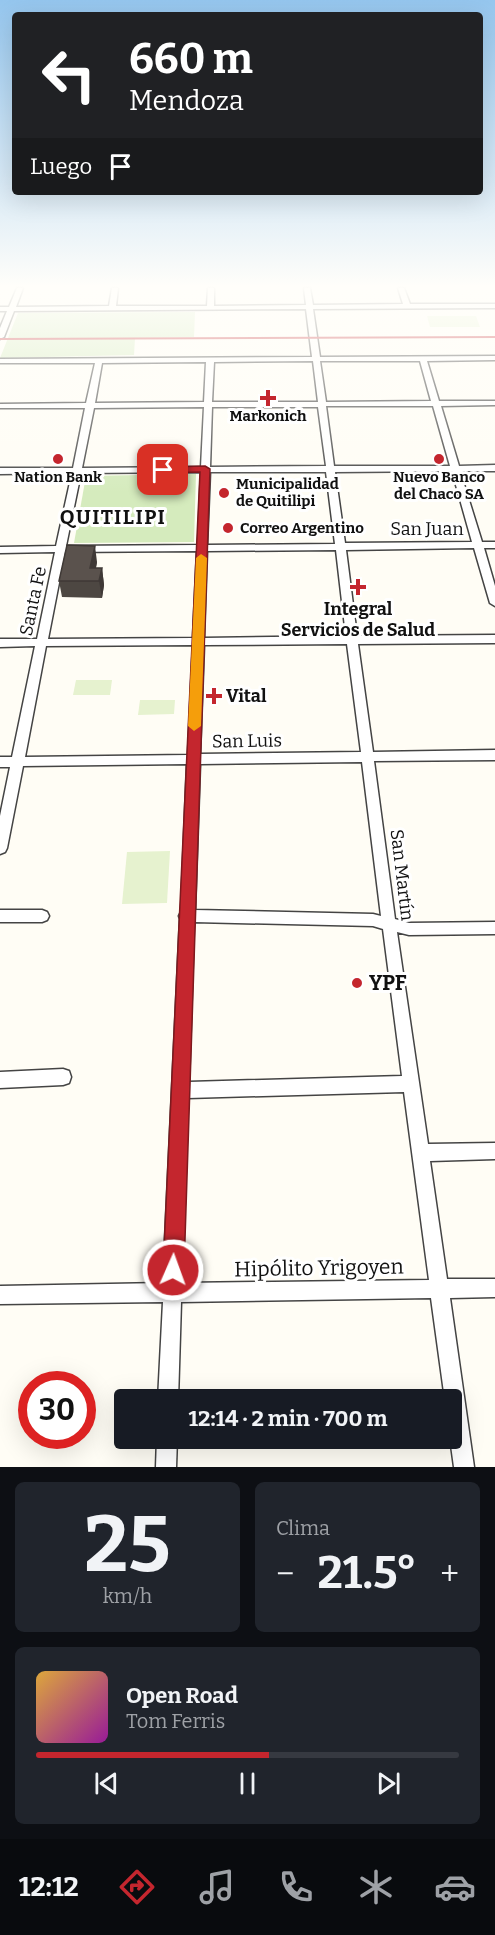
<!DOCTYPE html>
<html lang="es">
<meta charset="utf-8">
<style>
:root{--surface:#171b24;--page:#20242c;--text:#f1f3f6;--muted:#9ea1a6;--line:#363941;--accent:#c4262e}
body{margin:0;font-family:Bitter,serif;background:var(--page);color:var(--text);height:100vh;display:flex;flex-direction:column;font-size:22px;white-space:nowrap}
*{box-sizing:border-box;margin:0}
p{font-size:20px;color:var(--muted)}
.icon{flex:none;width:33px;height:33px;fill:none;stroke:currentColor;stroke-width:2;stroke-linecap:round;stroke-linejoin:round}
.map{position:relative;height:1467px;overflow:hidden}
.details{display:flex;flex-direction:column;gap:15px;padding:15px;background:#0d0f14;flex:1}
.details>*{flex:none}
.top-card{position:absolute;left:12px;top:12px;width:471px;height:183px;border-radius:6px;box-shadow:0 6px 24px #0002;background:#202124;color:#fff;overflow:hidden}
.speed{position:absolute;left:18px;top:1371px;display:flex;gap:12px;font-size:30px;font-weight:700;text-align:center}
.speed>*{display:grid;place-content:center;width:78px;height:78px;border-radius:50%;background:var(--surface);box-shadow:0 6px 24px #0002;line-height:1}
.speed .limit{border:9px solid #d22;background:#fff;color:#111}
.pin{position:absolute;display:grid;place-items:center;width:51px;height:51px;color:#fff;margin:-26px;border-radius:12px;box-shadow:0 3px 9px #0006}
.me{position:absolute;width:66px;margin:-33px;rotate:2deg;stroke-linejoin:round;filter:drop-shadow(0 0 4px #0008)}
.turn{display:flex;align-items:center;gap:21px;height:126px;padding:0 18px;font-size:27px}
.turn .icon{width:78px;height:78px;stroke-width:2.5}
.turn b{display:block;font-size:42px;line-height:51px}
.then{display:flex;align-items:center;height:57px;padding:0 18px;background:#0003;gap:12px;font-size:22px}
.big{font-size:45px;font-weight:700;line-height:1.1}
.details .card{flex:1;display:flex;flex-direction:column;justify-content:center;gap:9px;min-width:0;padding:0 21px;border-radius:9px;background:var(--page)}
.details .dial{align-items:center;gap:0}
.dial b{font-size:78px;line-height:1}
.song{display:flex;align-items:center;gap:18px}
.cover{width:72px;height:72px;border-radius:9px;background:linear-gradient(135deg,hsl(40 70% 55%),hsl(300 70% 35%))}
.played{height:6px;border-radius:3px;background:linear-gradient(90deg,var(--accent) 55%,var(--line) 55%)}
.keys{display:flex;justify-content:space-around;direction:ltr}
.heat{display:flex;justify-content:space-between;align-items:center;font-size:33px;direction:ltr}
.details .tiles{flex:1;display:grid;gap:15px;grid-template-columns:1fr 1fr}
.card:last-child{grid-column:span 2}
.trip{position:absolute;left:114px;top:1389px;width:348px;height:60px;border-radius:6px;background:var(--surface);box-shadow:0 6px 24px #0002;font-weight:700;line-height:60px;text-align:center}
.tabs{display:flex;height:96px;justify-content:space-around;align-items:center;background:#090b0e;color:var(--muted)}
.tabs .icon{width:42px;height:42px}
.tabs .selected{color:var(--accent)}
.tabs b{font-size:27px;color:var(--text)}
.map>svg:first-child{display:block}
</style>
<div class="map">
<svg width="495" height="1467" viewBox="0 0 495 1467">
<rect width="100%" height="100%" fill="#fffdf5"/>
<g fill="#d5ebbd">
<path d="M195,312L194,337L135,338L134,355L0,358L18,313Z"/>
<path d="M196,474L194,542L74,543L86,476Z"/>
</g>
<g fill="#e6f2cf">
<path d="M427,316H476L480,327H430Z"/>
<path d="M76,680H112L110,695H73Z"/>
<path d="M140,700H175L174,714L138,715Z"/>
<path d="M170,851L167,903L122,904L127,852Z"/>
</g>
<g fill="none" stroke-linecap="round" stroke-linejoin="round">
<defs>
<g id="minor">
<path d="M17,288H23L16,307L109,306L112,288H118L116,306H207L208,288H214V306L306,305L304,288H310L313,305L403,304L398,288H404L410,304H495V308L313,309L320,357L495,356V360L427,361L439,401H495V405L441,406L459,466L495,465V471H460L482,542H495V548H484L495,586V606L490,603L474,548L346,550L357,636L495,635V643L358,644L373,752L495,750V760L374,761L395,919L409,923L495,922V934L409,935L397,932L428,1144L495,1143V1159L430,1161L447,1279H495V1297L450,1298L474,1467H454L450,1438H452V1400H445L431,1298L181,1302L178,1400H158L163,1302L0,1304V1286L163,1283L180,919L179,916L181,912L187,764L23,766L7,848L5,852L0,854V816L10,767H0V757H12L35,646L0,647V639H37L55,552L0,553V547L56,546L72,473L0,474V468H73L85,408H0V404L86,403L95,363H0V359L312,357L306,309L14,311L4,337L0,339V328L7,311H0V307H9ZM313,361L318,402H212L214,362ZM320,361H420L431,401L326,402ZM206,362L204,402L95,403L102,363ZM326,406H433L450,466H334ZM204,407L201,467L82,468L94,408ZM212,407H318L326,466L210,467ZM452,471L472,542L345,543L335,472ZM201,472L198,545L66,546L81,473ZM210,472H326L335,544L207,545ZM336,550L346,636L204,638L207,551ZM197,551L193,638L48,639L65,552ZM347,644L361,752L200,754L204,645ZM193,645L188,755L25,757L46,646ZM362,762L381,916L373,914L195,910L200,764ZM194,922L373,926L383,929L402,1076L189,1082ZM404,1092L429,1280L182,1283L188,1098Z"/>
<path d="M0,910H42L47,912L49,916L47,920L42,922H0Z"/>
<path d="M63,1069L69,1071L71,1077L69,1083L63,1085L0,1088V1072Z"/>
<path d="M157,1438H177L176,1467H156Z"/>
</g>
</defs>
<use href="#minor" stroke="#444" stroke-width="3"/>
<use href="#minor" fill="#fff" fill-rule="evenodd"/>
<path stroke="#c4262e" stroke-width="2" d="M0,339L495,337"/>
</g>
<path fill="#4d4742" d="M97,562L96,568H102L104,585L102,598L62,597L59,581Z"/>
<g fill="#3f3936">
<path d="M95,546L97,562L93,581L90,568Z"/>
<path d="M102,568L104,585L102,598L99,581Z"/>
</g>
<path fill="#5a524d" stroke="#3f3936" stroke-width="1.5" d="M67,545L95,546L90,568H102L99,581H59Z"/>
<linearGradient id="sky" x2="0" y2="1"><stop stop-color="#95c6ee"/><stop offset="0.58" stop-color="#fffefa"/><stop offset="1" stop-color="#fffefa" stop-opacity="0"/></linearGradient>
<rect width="495" height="493" fill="url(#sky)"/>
<path fill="#c4262e" stroke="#7f191e" stroke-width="1.5" d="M205,466L210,469L184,1270L180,1278L173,1281L166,1278L163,1270L200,472L163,473L158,470L163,467Z"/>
<path fill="#f59e0b" d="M201,554L207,558L201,726L194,731L188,726L196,558Z"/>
<g fill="#c4262e" stroke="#fff" stroke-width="2">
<path d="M265 389h6v6h6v6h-6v6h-6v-6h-6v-6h6z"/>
<circle cx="58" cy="459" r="6"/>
<circle cx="439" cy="459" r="6"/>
<circle cx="224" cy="493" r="6"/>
<circle cx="228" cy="528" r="6"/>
<path d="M355 578h6v6h6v6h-6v6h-6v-6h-6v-6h6z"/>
<path d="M211 687h6v6h6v6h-6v6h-6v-6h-6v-6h6z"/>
<circle cx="357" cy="983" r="6"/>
</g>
<g text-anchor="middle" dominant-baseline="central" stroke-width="6" stroke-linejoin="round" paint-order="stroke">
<g font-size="15" font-weight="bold" fill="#111" stroke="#fff">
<text x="268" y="416">Markonich</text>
<text x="58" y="477">Nation Bank</text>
<text x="439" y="477">Nuevo Banco<tspan x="439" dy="17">del Chaco SA</tspan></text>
<text x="236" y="484" text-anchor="start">Municipalidad<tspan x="236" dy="17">de Quitilipi</tspan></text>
<text x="240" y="528" text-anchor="start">Correo Argentino</text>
</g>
<g font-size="18" fill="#111" stroke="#fff">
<text x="427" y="529">San Juan</text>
<text transform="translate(33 601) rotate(-78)">Santa Fe</text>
<text transform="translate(247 741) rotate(-1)">San Luis</text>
<text transform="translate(402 875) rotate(83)">San Martín</text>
</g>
<g font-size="18" font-weight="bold" fill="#111" stroke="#fff">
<text x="358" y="609">Integral<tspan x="358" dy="21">Servicios de Salud</tspan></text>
<text x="226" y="696" text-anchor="start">Vital</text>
</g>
<g font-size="20" font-weight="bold" letter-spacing="1.5" fill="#111" stroke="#fff">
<text x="113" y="517">QUITILIPI</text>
</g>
<g font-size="21" font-weight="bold" fill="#111" stroke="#fff" text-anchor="start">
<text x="369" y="983">YPF</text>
</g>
<g font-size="21" fill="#111" stroke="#fff">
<text transform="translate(319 1268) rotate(-1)">Hipólito Yrigoyen</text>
</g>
</g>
</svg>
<div class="speed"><div class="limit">30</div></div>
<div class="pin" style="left:163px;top:470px;background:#d93025"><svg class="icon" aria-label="arrive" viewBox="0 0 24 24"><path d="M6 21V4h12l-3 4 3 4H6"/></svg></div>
<svg class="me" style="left:173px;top:1270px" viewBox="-20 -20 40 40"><circle r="17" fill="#c4262e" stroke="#fff" stroke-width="3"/><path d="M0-11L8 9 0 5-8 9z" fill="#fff"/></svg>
<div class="trip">12:14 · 2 min · 700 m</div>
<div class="top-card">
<div class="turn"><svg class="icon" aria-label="left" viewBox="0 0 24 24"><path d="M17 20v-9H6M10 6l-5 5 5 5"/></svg><div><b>660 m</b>Mendoza</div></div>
<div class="then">Luego<svg class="icon" aria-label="arrive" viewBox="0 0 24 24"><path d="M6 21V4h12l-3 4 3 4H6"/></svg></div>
</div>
</div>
<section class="details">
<div class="tiles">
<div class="card dial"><b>25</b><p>km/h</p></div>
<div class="card"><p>Clima</p>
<div class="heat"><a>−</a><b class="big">21.5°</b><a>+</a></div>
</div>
<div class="card">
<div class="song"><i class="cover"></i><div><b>Open Road</b><p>Tom Ferris</p></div></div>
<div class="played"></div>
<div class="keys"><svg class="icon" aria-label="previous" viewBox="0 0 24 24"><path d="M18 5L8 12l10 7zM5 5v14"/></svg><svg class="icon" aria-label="pause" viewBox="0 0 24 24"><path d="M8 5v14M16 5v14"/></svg><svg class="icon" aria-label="next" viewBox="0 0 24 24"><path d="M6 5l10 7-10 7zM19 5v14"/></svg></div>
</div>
</div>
</section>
<nav class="tabs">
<b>12:12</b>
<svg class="icon selected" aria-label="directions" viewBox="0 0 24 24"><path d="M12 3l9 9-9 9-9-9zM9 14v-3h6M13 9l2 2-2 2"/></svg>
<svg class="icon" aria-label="music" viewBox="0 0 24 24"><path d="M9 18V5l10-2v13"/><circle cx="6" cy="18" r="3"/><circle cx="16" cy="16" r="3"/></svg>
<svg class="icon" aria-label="phone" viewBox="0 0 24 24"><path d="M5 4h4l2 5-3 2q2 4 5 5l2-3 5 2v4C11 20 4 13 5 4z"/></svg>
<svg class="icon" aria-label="climate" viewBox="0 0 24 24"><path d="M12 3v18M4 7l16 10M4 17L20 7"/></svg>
<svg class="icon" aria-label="car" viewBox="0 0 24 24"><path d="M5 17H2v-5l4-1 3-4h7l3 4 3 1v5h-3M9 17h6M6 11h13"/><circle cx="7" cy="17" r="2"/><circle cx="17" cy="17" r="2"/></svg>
</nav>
